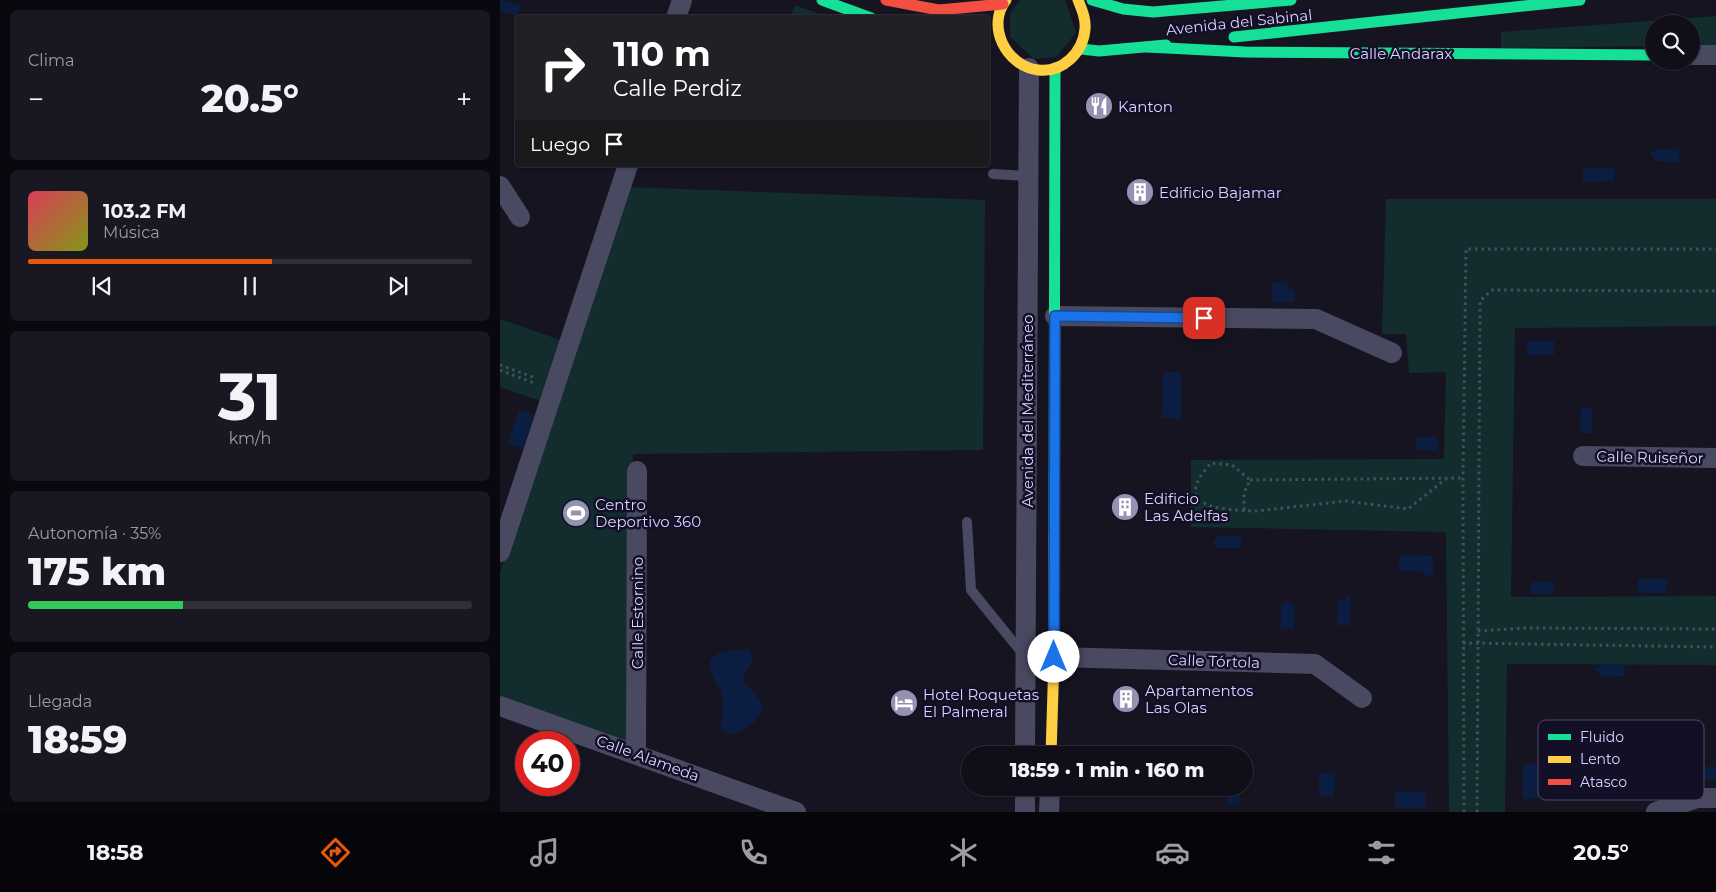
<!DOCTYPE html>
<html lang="es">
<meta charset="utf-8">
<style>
:root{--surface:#100f19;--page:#191822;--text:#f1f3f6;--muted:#9c9ca2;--line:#302f38;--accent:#ea580c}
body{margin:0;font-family:Montserrat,sans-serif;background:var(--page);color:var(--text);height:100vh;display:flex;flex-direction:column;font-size:19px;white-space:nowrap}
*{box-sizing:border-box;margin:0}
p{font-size:16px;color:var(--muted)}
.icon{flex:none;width:28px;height:28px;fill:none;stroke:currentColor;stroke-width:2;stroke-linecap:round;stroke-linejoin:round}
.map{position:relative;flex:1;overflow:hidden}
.details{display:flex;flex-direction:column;gap:10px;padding:10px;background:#09080e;width:500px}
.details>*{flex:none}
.top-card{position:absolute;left:15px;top:15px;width:475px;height:152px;border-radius:5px;box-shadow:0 1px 4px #0004,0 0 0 1px var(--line);background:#202124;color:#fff;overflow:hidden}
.buttons{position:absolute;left:1145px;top:15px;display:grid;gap:10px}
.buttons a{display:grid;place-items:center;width:55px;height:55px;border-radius:50%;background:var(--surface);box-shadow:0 1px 4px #0004,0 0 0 1px var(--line);font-size:25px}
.speed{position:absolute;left:15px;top:731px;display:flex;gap:10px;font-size:25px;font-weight:700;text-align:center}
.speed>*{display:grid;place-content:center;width:65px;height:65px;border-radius:50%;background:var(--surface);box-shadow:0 1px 4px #0004,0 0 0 1px var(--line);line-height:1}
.speed .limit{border:8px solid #d22;background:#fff;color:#111}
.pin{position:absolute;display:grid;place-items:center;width:42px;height:42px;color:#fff;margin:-21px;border-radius:10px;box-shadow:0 2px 8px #0006}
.me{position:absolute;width:55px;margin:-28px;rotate:0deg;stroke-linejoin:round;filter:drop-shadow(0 0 4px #0008)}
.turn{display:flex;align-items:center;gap:18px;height:105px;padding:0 15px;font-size:22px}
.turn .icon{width:65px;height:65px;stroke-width:2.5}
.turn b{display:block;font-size:35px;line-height:42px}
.then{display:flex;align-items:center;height:48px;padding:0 15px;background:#0003;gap:10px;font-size:19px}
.big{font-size:38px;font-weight:800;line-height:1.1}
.details .tile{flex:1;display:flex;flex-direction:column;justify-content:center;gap:8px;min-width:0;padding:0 18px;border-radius:8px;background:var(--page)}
.details .dial{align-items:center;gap:0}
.dial b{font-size:65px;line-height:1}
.song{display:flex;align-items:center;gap:15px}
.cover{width:60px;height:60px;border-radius:8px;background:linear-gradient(135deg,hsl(350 70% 55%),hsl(70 70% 35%))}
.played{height:5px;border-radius:2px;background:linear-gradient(90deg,var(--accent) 55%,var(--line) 55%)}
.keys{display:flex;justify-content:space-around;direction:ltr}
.heat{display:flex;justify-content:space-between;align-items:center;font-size:28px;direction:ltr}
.charge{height:8px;border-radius:4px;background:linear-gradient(90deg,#34c759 35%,var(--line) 0)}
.trip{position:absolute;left:461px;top:746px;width:292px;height:50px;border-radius:25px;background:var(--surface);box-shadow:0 1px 4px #0004,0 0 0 1px var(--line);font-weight:800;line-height:50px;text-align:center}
.tabs{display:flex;height:80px;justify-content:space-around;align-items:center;background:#06060a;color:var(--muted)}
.tabs .icon{width:35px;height:35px}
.tabs .selected{color:var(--accent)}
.tabs b{font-size:22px;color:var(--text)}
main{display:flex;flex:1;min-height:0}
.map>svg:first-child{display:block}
</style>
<main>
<section class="details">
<div class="tile"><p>Clima</p>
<div class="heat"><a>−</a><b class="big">20.5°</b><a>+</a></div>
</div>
<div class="tile">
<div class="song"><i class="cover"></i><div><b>103.2 FM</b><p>Música</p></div></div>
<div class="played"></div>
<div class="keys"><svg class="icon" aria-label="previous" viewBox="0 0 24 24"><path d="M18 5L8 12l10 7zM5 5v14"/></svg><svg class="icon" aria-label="pause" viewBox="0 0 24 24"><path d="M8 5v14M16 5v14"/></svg><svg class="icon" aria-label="next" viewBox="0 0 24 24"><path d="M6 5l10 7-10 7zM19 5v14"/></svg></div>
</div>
<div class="tile dial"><b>31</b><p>km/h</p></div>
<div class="tile"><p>Autonomía · 35%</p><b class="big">175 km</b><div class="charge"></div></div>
<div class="tile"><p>Llegada</p><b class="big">18:59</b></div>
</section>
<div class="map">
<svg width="1216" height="812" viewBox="0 0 1216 812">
<rect width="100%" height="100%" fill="#161421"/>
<g fill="#132c2d">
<path d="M520,0H565L576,33L556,57L534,59L510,37V13Z"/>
<path d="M295,5L328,17H290Z"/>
<path d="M1216,16V45L1191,46V24H1154V46L1001,48V32Z"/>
<path d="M126,187L485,200L483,450L133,454L131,746L0,699V573Z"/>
<path d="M886,199H1216V326L1015,328L1011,597L1216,596V665L1007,664L1005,812H949L946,532L691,527V460L944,459L946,372L909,373L906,334H882Z"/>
<path d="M0,319L69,343L49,404L0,387Z"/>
</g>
<g fill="#0b1e41">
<path d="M0,0L20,5L17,16L0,11Z"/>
<path d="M1155,149H1179V162L1155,161L1154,158L1150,155L1151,152H1155Z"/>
<path d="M1083,168H1115L1114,181L1083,182Z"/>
<path d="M772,283H787V289H795V302H772Z"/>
<rect x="1027" y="341" width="27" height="14"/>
<path d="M663,372H681V419L662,418Z"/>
<path d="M1081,408H1092V433H1080Z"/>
<path d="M19,410L34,415L23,449L8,444Z"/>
<path d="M916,437H938V451L916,450Z"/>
<path d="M716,536H741V548H717L713,542L717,538Z"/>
<path d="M899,555L933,556V574L927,576L920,571H899Z"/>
<path d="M1138,579H1168L1166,585V593H1138Z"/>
<rect x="1031" y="582" width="23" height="12"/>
<path d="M847,596H851L850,625H837L838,599L846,600Z"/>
<path d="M786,601L794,604V629H781V604H784Z"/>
<path d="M242,649L249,650L253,659C250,667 245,672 243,680C248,689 260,696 262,705C265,718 241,735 229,734C225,733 222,730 220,727C222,717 225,707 222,696C220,687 214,680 211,672C204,651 229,651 242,649Z"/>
<path d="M1100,665H1124L1125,676L1100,677V674L1096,673L1095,671L1096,668L1100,667Z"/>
<path d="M1031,762L1039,766L1042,765L1043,767L1041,769V798L1023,799V769L1021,767Z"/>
<rect x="1205" y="767" width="11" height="13"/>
<path d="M819,773H835L834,797L819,796Z"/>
<path d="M727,788H740L739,805L727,804Z"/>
<path d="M895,791L926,792V808H895Z"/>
</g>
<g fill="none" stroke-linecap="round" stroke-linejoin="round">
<g stroke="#44505f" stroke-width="3" stroke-dasharray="2.5 4" stroke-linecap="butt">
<path d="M0,365L36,378"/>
<path d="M0,370L34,383"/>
<path d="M750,480L963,478"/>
<path d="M744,510V493L750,480L732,465L711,463C707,468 702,473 699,479C681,512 739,510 757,511L845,501L908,509L947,478"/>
<path d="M978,631L1026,628L1216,629"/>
<path d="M963,643L1216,647"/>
<path d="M964,812L963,478L966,249H1216"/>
<path d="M977,812L980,301L992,290L1216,291"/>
</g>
<g stroke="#4a4962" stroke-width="10">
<path d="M493,174L529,176"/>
<path d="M467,522L471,590L523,654"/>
</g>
<g stroke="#4a4962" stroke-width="20">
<path d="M176,18L182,0"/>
<path d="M1191,55H1216"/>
<path d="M0,186L20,217"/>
<path d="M555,316L816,319L892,353"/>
<path d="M1083,456L1216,458"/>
<path d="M0,552L128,165"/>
<path d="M554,657L815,664L862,698"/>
<path d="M0,706L296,812"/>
<path d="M136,754L137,471"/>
<path d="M525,755L529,68"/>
<path d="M525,812V788"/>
<path d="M549,812L550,788"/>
<path d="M1156,812L1197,798H1216"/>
</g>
<g stroke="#16e098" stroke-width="11">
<path d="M322,0L371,18"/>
<path d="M592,0L623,9L653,12L791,0"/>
<path d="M734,37L1080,0"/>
<path d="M647,47L745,52L1154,55"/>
<path d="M581,49L599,51L666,45"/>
<path d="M554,536L555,68"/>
</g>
<g stroke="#ffcf43" stroke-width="11">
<path d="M506,0C486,26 506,66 538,70C562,73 583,53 585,29C586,19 582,10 578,0"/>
<path d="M551,755L554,657V536"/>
</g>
<path stroke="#f24e42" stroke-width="11" d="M386,0L439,10L503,4"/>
</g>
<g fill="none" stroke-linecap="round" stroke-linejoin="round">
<defs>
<path id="route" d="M554,657L555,316L704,318"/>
</defs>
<use href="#route" stroke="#114b97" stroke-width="12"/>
<use href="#route" stroke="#1a73e8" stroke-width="9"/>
</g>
<defs>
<symbol id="restaurant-disc" viewBox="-11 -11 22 22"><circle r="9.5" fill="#9591b1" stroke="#130f26"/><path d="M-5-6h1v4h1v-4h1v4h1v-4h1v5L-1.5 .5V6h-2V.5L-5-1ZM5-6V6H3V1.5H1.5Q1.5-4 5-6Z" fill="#fff"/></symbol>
<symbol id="building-disc" viewBox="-11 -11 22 22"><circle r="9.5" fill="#9591b1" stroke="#130f26"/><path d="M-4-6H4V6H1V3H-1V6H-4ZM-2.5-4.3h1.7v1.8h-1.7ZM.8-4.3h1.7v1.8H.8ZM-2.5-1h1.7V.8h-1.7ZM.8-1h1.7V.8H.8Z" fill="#fff"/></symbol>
<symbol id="stadium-disc" viewBox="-11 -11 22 22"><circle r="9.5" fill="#9591b1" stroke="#130f26"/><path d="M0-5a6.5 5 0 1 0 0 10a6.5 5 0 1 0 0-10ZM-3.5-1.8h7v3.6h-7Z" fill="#fff"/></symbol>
<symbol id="hotel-disc" viewBox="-11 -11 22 22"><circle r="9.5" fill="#9591b1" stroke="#130f26"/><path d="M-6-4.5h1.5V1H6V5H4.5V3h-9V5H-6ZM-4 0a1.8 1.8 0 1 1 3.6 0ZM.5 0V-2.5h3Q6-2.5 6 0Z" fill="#fff"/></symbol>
</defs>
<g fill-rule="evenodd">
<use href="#restaurant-disc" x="583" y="90" width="32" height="32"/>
<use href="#building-disc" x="624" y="176" width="32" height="32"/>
<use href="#building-disc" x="609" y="491" width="32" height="32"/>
<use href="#stadium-disc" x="60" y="497" width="32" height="32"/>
<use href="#building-disc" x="610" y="683" width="32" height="32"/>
<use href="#hotel-disc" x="388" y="687" width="32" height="32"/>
</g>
<g text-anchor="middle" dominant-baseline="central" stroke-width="5" stroke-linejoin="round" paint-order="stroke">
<g font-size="15" fill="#d9d4ff" stroke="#130f26">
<text transform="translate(739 22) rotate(-6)">Avenida del Sabinal</text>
<text x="901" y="53">Calle Andarax</text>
<text transform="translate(527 411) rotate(-90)">Avenida del Mediterráneo</text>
<text transform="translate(1150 457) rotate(1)">Calle Ruiseñor</text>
<text transform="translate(137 613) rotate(-90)">Calle Estornino</text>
<text transform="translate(714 661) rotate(2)">Calle Tórtola</text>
<text transform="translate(148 758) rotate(20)">Calle Alameda</text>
</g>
<g font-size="15" fill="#d9d4ff" stroke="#130f26" text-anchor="start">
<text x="618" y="106">Kanton</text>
<text x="659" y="192">Edificio Bajamar</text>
<text x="644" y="498">Edificio<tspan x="644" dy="17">Las Adelfas</tspan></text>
<text x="95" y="504">Centro<tspan x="95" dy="17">Deportivo 360</tspan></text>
<text x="645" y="690">Apartamentos<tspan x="645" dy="17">Las Olas</tspan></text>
<text x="423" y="694">Hotel Roquetas<tspan x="423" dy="17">El Palmeral</tspan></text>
</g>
</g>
<rect x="1038" y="720" width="166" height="80" rx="8" fill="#130f26" stroke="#4e4a67" stroke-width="1"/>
<rect x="1048" y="734" width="23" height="6" fill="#16e098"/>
<rect x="1048" y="756" width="23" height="7" fill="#ffcf43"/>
<rect x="1048" y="779" width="23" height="6" fill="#f24e42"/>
<g font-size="14" fill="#d9d4ff">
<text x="1080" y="742">Fluido</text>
<text x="1080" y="764">Lento</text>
<text x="1080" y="787">Atasco</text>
</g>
</svg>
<div class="buttons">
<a><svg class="icon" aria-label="search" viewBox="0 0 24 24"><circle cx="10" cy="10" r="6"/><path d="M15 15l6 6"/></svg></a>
</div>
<div class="speed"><div class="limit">40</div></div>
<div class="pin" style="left:704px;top:318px;background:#d93025"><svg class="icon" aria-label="arrive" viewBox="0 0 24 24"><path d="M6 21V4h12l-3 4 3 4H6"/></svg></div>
<svg class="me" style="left:554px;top:657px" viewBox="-20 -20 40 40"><circle r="19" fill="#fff"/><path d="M0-13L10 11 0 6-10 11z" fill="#1a73e8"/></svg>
<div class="trip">18:59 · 1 min · 160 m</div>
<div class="top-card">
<div class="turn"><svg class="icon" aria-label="right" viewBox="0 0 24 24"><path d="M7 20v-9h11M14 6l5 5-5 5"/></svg><div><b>110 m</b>Calle Perdiz</div></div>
<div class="then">Luego<svg class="icon" aria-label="arrive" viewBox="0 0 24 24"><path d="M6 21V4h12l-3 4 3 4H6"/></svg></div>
</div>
</div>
</main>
<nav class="tabs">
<b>18:58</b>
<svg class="icon selected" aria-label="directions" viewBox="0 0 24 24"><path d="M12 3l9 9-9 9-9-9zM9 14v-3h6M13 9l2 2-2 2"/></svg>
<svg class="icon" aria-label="music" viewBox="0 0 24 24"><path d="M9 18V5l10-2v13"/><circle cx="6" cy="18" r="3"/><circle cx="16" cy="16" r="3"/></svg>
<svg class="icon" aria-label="phone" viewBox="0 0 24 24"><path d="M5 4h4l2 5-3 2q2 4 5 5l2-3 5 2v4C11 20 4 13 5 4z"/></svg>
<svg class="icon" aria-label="climate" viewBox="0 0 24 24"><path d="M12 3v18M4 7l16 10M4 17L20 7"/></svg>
<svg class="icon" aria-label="car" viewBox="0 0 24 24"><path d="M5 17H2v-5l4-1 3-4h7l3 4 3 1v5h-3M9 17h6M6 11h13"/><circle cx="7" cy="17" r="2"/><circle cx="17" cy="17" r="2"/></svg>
<svg class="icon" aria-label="filters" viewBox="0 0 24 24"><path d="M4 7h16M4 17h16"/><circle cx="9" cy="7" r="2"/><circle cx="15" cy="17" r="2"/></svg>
<b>20.5°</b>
</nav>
